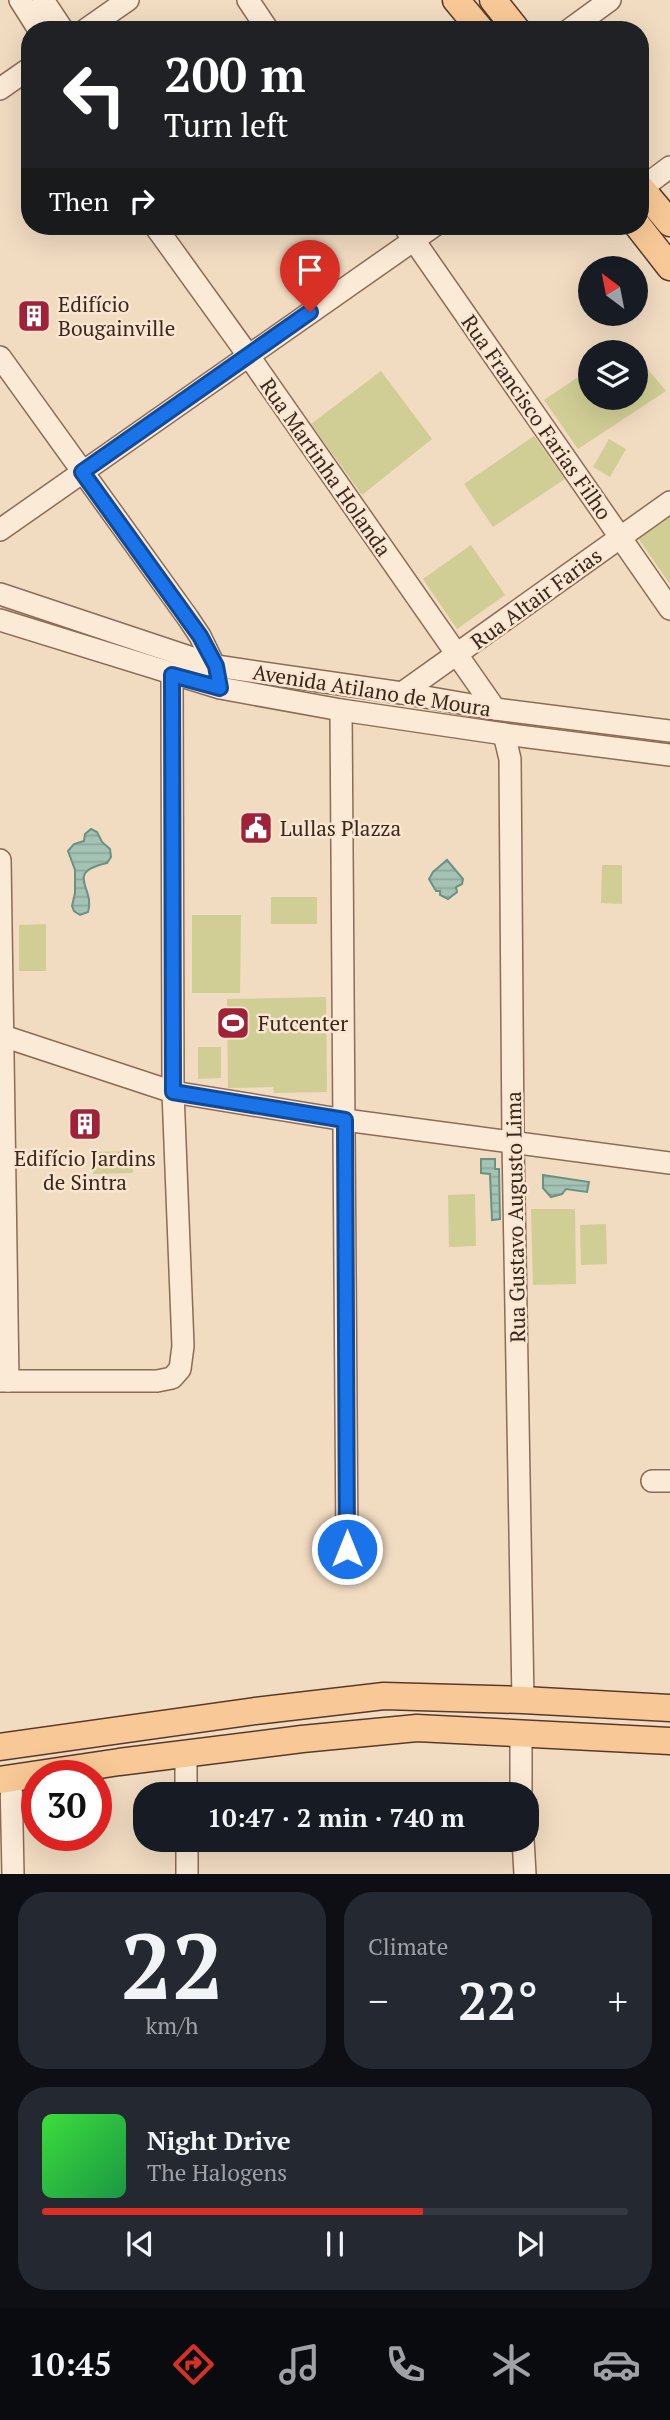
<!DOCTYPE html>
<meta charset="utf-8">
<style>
:root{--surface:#171b24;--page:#242831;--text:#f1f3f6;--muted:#9ea1a6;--line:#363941;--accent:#d93025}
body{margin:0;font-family:"PT Serif",serif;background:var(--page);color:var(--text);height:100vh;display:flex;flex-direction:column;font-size:26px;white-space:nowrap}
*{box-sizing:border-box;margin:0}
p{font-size:23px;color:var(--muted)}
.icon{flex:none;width:38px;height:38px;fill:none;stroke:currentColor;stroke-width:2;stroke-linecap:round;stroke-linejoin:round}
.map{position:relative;height:1874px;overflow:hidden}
.panel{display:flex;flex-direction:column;gap:18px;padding:18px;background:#0d0f14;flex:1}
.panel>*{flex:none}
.top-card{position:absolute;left:21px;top:21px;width:628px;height:214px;border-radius:28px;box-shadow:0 7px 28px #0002;background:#202124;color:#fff;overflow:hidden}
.needle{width:46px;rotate:328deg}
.fabs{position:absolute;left:578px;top:256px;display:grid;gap:14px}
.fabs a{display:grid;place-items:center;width:70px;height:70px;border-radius:50%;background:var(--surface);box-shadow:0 7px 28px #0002;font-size:35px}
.speed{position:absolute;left:21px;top:1760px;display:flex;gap:14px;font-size:35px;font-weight:700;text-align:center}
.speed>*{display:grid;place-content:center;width:91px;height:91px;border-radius:50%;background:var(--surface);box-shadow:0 7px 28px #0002;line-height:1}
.speed .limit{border:10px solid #d22;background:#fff;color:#111}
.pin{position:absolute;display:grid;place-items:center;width:60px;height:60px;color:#fff;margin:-72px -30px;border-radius:50% 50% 50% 0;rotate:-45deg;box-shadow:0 0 7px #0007}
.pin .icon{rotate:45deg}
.me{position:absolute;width:77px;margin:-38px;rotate:0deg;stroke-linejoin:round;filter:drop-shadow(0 0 5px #0008)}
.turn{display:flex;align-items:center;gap:24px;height:147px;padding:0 28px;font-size:32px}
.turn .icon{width:91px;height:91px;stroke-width:2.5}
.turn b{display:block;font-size:49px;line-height:60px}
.then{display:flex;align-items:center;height:66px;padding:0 28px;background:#0003;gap:14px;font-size:26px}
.big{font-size:52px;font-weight:800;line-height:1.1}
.panel .widget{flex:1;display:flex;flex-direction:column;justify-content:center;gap:10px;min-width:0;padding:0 24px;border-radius:28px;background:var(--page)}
.panel .dial{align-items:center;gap:0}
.dial b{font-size:91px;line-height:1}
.song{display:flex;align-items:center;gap:21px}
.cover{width:84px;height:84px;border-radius:10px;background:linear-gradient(135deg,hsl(120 70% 55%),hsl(140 70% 35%))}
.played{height:7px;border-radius:4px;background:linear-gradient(90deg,var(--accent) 65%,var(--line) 65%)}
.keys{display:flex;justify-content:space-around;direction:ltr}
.heat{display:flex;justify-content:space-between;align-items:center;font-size:38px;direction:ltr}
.panel .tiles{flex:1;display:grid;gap:18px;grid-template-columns:1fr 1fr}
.widget:last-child{grid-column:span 2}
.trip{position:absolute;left:133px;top:1782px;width:406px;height:70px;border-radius:28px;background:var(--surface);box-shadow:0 7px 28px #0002;font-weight:800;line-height:70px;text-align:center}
.dock{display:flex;height:112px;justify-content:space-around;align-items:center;background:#090b0e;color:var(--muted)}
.dock .icon{width:49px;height:49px}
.dock .active{color:var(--accent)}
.dock b{font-size:32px;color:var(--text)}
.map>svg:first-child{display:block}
</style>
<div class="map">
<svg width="670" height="1874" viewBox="0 0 670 1874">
<defs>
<pattern id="water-rules" width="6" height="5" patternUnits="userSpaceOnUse" patternTransform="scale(1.75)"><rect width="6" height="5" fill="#a4c3b5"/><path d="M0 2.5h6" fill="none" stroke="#8ea79b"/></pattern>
</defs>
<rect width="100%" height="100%" fill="#f1dbc1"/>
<g fill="#d0ce94">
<path d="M635,354L666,391L578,449L544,400L590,369V397H635Z"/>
<path d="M381,371L432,439L362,495L311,424Z"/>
<path d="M534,436L565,479L493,527L464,484Z"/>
<path d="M609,439L626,449L610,477L593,467Z"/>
<path d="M670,515V584L638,538Z"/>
<path d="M471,545L505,595L457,629L423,579Z"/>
<path d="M602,865H622V904L601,903Z"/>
<rect x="271" y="897" width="46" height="27"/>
<path d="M192,915H241L240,993H192Z"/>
<path d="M46,924V971H19V925Z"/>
<path d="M326,997L327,1092L274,1093L273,1087L228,1088L227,999Z"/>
<path d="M198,1047H221V1078L198,1079Z"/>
<path d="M133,1151V1173L93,1174V1152Z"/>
<path d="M475,1194L476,1246L449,1247L448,1195Z"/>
<path d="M531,1209H575L576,1284L533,1285Z"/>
<path d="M606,1224L607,1264L581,1265L580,1225Z"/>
</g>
<g fill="url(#water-rules)" stroke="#6a9282" stroke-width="2">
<path d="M91,829L97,832L102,842L110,849L111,857L107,863C63,873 96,888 88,912L80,915L74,911L72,906L75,893V870L68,851L74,844L84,841L85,834Z"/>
<path d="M447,860L463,879L462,884L456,887L457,892L448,899L440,895V891H436L429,879L433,872Z"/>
<path d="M481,1159H495V1169H499L500,1219L492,1220L490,1174L481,1173Z"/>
<path d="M543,1175L589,1182L587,1192L566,1189L562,1194L551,1197L543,1188Z"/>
</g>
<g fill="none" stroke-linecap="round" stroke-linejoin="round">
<defs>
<g id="minor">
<path d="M20,0L39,30"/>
<path d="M43,0L63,30"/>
<path d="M248,0L268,30"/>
<path d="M85,30L128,0"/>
<path d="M569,30L610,0"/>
<path d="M0,89L30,68"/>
<path d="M642,188L670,167"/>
<path d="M155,226L248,355L495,709"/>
<path d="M404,226L670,609"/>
<path d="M0,357L188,618L200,636L217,671"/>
<path d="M0,530L434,226"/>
<path d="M0,594L216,666L402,693L495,709L670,731"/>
<path d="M0,620L220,688L341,710L504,734L670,755"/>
<path d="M402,693L670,502"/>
<path d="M341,710L347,1549"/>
<path d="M504,734L510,759L513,1142L523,1700"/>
<path d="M0,860L8,1381"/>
<path d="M0,1035L173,1092L345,1120L670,1163"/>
<path d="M0,1381H157L172,1378L180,1369L183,1346L173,1092L172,675"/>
<path d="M652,1481H670"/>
<path d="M521,1734V1794"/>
<path d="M186,1753V1794"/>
<path d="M11,1778L13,1874"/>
<path d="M187,1839V1874"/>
<path d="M523,1839L525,1874"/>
</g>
<g id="major">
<path d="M456,0L481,30"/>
<path d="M493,0L517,30"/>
<path d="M640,187L670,223"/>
<path d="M638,226L670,267"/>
<path d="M0,1747L255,1711L384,1696L523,1700L670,1708"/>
<path d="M0,1780L119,1762L302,1739L417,1728L670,1741"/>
</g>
</defs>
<use href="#minor" stroke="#8c6b57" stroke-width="24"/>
<use href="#major" stroke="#5a392c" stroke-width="29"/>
<use href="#minor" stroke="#fbead5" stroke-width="21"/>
<use href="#major" stroke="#f8c996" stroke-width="26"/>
</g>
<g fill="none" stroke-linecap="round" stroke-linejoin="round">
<defs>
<path id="route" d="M310,312L82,472L200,636L216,666L220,688L172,675L173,1092L345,1120L347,1549"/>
</defs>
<use href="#route" stroke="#114b97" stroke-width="18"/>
<use href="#route" stroke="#1a73e8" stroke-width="12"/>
</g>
<defs>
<symbol id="building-square" viewBox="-11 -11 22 22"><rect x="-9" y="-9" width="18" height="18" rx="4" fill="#a02238" stroke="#f8e6d1"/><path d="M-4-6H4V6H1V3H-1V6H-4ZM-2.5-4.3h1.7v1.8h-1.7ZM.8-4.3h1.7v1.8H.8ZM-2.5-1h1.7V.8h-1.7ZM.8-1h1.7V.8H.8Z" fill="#fff"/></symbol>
<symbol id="civic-square" viewBox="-11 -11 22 22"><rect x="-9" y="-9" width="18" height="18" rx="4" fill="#a02238" stroke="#f8e6d1"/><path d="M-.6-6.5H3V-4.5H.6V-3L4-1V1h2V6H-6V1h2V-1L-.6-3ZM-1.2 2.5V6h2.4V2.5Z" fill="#fff"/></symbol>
<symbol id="stadium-square" viewBox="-11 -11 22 22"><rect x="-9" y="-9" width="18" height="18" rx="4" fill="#a02238" stroke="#f8e6d1"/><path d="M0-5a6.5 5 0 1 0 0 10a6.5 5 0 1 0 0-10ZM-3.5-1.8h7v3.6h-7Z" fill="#fff"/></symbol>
</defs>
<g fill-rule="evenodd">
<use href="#building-square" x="15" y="297" width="38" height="38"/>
<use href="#civic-square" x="237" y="809" width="38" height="38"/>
<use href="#stadium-square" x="214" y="1004" width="38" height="38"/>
<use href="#building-square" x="66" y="1105" width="38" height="38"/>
</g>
<g text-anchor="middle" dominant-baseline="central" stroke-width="5" stroke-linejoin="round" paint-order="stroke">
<g font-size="21" fill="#3b261c" stroke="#f8e6d1" text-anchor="start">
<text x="58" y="304">Edifício<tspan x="58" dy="24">Bougainville</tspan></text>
<text x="280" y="828">Lullas Plazza</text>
<text x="258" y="1023">Futcenter</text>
<text x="85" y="1158" text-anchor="middle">Edifício Jardins<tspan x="85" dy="24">de Sintra</tspan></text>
</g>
<g font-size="21" fill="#3b261c" stroke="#f8e6d1">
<text transform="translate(537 417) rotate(55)">Rua Francisco Farias Filho</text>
<text transform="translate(326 467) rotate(55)">Rua Martinha Holanda</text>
<text transform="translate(536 598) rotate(-36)">Rua Altair Farias</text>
<text transform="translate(372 690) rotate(9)">Avenida Atilano de Moura</text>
<text transform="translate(515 1217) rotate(-91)">Rua Gustavo Augusto Lima</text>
</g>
</g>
</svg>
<div class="fabs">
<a><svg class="needle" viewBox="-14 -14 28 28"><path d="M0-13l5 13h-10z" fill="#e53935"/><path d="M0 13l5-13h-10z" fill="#9ea1a6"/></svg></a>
<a><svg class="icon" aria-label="layers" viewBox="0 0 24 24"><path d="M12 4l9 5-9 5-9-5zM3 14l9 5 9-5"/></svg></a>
</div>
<div class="speed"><div class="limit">30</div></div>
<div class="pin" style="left:310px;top:312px;background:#d93025"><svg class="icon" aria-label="arrive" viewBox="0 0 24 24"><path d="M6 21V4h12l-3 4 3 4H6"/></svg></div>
<svg class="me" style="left:347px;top:1549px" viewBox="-20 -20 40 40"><circle r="17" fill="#1a73e8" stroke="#fff" stroke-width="3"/><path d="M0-11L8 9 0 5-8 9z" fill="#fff"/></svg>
<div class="trip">10:47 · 2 min · 740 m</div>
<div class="top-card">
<div class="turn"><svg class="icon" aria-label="left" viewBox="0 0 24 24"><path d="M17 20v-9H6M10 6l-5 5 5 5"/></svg><div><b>200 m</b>Turn left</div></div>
<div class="then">Then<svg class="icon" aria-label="right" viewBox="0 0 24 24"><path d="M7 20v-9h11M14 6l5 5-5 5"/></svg></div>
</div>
</div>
<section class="panel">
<div class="tiles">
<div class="widget dial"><b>22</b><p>km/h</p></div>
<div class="widget"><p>Climate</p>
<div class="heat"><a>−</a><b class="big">22°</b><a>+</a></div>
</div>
<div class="widget">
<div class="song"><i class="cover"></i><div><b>Night Drive</b><p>The Halogens</p></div></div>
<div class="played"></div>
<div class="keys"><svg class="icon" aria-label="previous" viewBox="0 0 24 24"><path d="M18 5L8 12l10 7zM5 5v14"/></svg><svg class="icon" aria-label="pause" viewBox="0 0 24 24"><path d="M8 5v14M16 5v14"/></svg><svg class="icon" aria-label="next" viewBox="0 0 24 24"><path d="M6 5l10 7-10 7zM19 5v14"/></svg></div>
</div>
</div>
</section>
<nav class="dock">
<b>10:45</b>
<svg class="icon active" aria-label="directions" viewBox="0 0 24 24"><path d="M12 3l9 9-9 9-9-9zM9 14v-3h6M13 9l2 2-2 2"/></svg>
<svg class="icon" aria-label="music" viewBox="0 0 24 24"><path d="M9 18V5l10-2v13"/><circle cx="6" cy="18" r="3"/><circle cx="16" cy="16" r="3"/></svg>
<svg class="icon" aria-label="phone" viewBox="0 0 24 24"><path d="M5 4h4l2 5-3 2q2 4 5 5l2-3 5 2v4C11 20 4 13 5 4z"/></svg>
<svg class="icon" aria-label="climate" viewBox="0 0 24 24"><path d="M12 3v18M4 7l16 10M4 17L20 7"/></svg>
<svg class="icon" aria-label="car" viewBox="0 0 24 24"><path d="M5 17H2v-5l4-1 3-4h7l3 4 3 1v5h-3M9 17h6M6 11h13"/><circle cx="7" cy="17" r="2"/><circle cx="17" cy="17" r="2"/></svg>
</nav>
